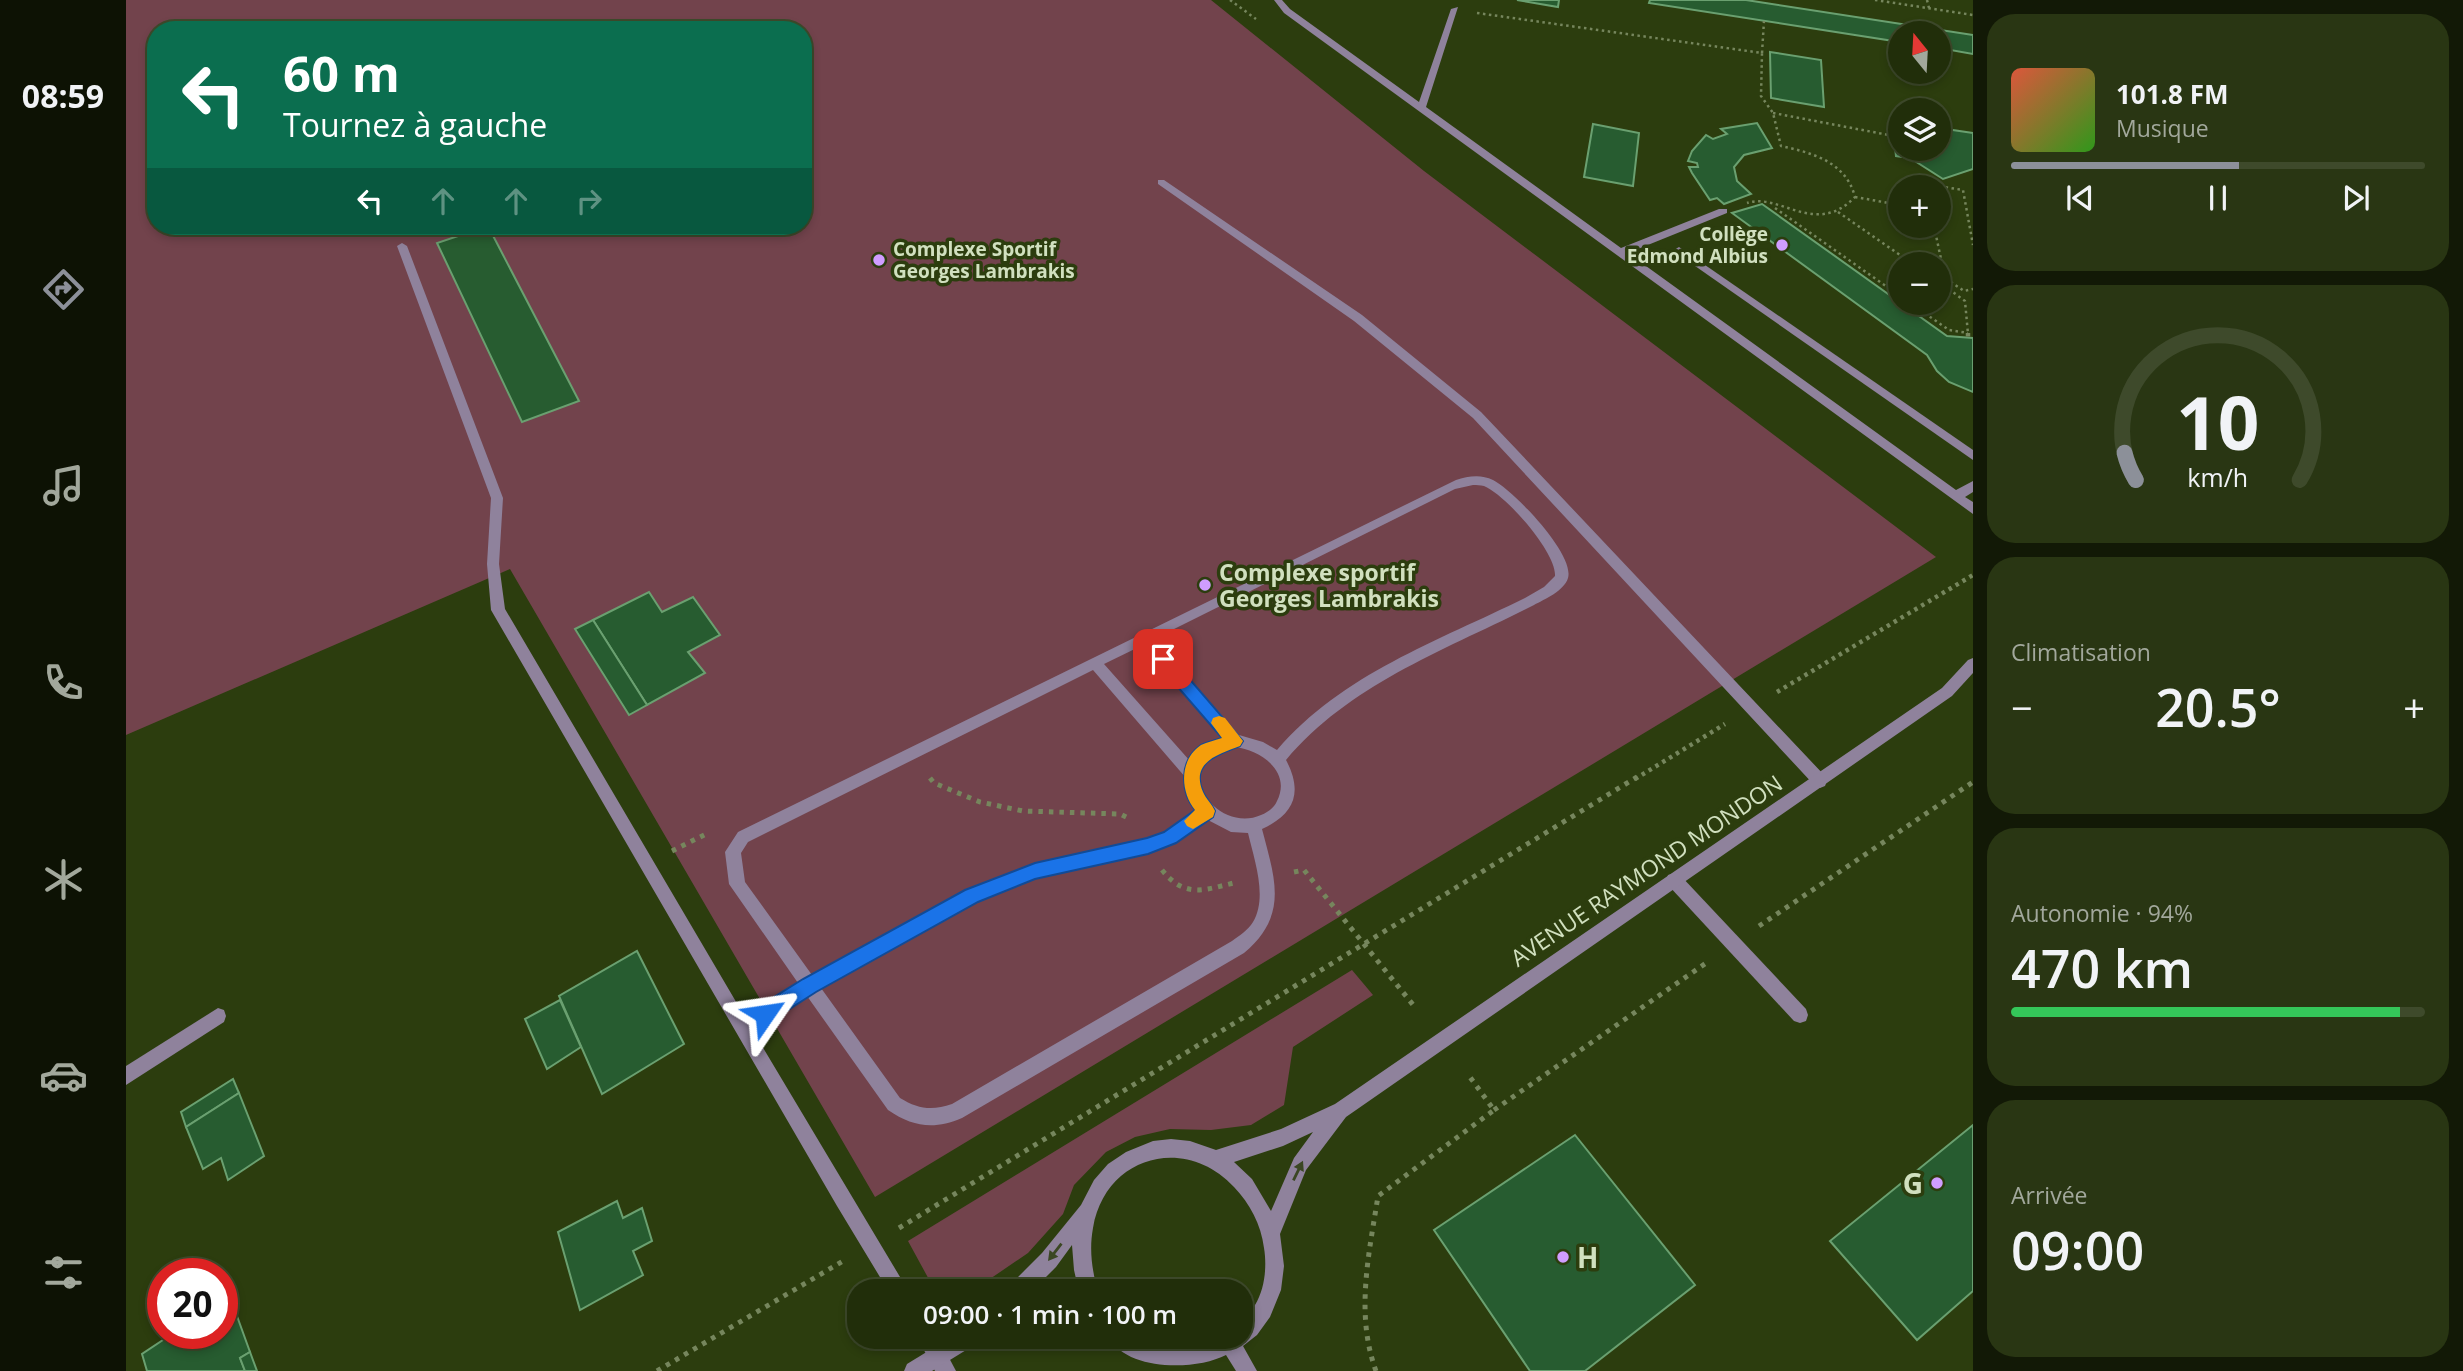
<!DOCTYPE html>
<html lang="fr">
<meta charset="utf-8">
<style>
:root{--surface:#212e0a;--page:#293613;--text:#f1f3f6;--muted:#a2a89c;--line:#3e4a2b;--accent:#8c9099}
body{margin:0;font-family:"Open Sans",sans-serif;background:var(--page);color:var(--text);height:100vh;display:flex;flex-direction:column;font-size:26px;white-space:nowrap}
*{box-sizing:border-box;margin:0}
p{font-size:23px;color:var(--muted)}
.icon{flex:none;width:38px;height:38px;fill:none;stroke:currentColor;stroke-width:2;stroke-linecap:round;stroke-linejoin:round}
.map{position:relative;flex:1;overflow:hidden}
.sheet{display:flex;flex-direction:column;gap:14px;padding:14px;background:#121906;width:490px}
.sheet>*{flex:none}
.banner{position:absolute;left:21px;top:21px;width:665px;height:214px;border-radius:28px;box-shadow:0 4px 10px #0003,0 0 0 2px var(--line);background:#0b6e4f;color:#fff;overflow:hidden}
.needle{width:46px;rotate:342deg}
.controls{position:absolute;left:1762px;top:21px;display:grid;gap:14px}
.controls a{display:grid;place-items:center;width:63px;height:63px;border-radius:50%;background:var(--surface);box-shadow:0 4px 10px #0003,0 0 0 2px var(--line);font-size:35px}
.speed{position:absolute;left:21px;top:1258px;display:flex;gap:14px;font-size:35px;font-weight:700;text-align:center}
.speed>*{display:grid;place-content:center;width:91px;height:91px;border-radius:50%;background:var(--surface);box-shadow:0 4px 10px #0003,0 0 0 2px var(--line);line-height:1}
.speed .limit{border:10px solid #d22;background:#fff;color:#111}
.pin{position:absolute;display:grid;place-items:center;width:60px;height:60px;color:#fff;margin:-30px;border-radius:14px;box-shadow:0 4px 10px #0006}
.me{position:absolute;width:77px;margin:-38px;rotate:58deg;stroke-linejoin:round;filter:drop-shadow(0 0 5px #0008)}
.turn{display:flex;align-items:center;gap:24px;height:147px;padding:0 21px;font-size:32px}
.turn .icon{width:91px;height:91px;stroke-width:2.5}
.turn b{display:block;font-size:49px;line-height:60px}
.lanes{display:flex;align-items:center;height:66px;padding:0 21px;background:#0003;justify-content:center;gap:35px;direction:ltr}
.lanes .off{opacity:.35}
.big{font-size:52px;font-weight:600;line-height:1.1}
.sheet .card{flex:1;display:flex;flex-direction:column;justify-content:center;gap:10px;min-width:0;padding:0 24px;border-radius:28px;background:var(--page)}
.sheet .dial{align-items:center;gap:0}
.dial svg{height:182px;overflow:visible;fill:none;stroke:var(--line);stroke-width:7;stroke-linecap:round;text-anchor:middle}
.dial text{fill:var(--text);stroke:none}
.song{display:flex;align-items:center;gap:21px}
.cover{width:84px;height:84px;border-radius:10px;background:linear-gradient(135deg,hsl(10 70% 55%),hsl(110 70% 35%))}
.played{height:7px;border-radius:4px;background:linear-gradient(90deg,var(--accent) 55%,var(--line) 55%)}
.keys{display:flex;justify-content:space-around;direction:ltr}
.heat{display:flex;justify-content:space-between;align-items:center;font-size:38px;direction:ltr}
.charge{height:10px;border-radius:5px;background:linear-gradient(90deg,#34c759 94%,var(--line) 0)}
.trip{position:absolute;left:721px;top:1279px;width:406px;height:70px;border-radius:28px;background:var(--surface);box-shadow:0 4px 10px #0003,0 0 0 2px var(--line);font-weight:600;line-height:70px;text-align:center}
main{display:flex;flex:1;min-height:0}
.dock{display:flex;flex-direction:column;width:126px;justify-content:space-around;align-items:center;background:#0d1204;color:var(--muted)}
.dock .icon{width:49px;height:49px}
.dock .current{color:var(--accent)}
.dock b{font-size:32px;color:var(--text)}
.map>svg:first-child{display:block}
</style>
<main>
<nav class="dock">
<b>08:59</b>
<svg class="icon current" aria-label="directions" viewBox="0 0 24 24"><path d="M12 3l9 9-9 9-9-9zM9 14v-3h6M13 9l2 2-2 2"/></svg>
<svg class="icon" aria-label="music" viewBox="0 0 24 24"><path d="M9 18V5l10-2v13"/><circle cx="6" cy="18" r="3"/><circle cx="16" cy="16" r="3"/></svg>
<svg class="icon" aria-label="phone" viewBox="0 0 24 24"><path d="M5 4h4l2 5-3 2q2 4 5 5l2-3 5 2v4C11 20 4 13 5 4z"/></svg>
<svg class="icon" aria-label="climate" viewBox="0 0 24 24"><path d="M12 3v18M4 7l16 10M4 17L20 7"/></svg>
<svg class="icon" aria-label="car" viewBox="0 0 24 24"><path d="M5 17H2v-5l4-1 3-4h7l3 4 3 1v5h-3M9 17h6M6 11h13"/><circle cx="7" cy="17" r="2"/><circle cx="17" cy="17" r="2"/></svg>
<svg class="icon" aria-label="filters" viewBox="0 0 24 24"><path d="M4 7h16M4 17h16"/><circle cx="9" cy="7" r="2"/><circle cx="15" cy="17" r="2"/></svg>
</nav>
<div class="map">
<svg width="1847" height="1371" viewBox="0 0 1847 1371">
<rect width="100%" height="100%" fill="#2c3d0e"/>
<g fill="#72434c" fill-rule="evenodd">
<path d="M0,0H1085L1298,171L1810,557L749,1197L384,569L0,735ZM30,30H677V226H30Z"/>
<path d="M1226,970L1247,995L1167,1047L1158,1105L1125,1125L1085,1130L1044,1129L1009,1137L980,1152L948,1185L937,1214L902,1253L855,1285H806L782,1241Z"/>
</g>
<g fill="#275c30" stroke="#6aa070" stroke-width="2">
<path d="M1391,0H1433L1432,7Z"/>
<path d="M1524,0H1620L1847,35V54L1813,48V33H1774V42L1523,3Z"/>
<path d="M1644,52L1695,60L1698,107L1645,98Z"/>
<path d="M1766,120L1774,121V149H1813V128L1847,133V169L1817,179L1784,158L1770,156Z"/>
<path d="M1631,123L1646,148L1618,155L1608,167L1611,181L1625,194L1598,204L1591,198L1584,200L1566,173L1563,167H1572L1571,163L1562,161L1566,151L1580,135L1587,139L1601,134L1595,129Z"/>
<path d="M1467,124L1513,133L1507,186L1458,177Z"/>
<path d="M1636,204L1821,336L1847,338V392L1823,382L1811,371L1801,355L1606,213Z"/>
<path d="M362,226L453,401L396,422L311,243Z"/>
<path d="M523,592L536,612L567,597L594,635L562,652L579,673L521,705L467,620Z"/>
<path d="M467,620L521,705L503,715L449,629Z"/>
<path d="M511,951L558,1044L476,1094L433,996Z"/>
<path d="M434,1000L455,1047L421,1069L399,1019Z"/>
<path d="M107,1079L113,1093L60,1127L55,1112Z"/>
<path d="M113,1093L138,1156L102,1180L95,1158L77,1169L60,1127Z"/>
<path d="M1847,1125V1291L1791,1340L1704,1241Z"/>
<path d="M1449,1135L1569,1285L1459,1371H1404L1308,1230Z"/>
<path d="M491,1201L497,1218L516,1208L526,1241L507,1251L517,1275L454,1310L432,1232Z"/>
<path d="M103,1294L124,1352L114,1358L119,1371H21L16,1354L46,1334H96V1299Z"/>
<path d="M124,1352L131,1371H119L114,1358Z"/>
</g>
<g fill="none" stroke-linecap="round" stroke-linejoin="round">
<g stroke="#76865d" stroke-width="2.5" stroke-dasharray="2.5 3.5" stroke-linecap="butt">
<path d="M1104,0L1130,19"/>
<path d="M1749,0L1847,15"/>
<path d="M1801,0L1803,8"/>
<path d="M1351,13L1636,53L1635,96L1647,113L1655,146C1687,153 1720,162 1729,197C1689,238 1654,192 1621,203"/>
<path d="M1636,53L1638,21"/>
<path d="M1647,113L1768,136"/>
<path d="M1800,187L1799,184L1837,190L1847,245"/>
<path d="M1729,197L1774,205"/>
<path d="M1649,208L1774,296"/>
<path d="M1712,212L1787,264"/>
<path d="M1808,226L1819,278L1838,291L1847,289"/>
<path d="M1813,282L1839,301L1842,334"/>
<path d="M1784,303L1823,330L1842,333"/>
</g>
<g stroke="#76865d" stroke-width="4.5" stroke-dasharray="3.5 4.5" stroke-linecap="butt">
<path d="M1842,333V337"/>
<path d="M1651,692L1847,575"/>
<path d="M1509,779L1599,724"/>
</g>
<g stroke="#76865d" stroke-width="5" stroke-dasharray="4.5 6" stroke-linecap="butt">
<path d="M804,778L808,783L854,802L897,811L994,814L1004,819"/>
<path d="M546,851L582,833"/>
<path d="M1036,870C1060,900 1080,889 1112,882"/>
<path d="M1168,872L1178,870L1288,1006"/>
<path d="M1633,926L1847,782"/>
<path d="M1368,1110L1583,961"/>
<path d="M773,1228L1511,777"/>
<path d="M531,1371L717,1261"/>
<path d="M1250,1371C1229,1314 1243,1254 1252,1196L1368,1110L1341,1073"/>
</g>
<g fill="#8f829c" fill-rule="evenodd">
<path d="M1148,0H1156L1164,9L1293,102L1325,9L1332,7L1300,107L1495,248L1593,209H1601V213L1502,253L1830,490L1847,481V492L1839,497L1847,502V514L1158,13Z"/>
<path d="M1032,180H1038L1236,315L1355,412L1699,776L1701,781L1699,786L1694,788L1689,786L1347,418L1228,321L1032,184Z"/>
<path d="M276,243L281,246L377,498L373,564L379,609L619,1017L672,983L603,884L599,852L612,832L1330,480C1342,476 1355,474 1367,480C1387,490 1449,554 1442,578C1438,591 1419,599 1408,605C1320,650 1225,683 1160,760C1177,792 1169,814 1136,829C1149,879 1163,915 1118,953L836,1118C808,1130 787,1127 762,1110L681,996L627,1031L783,1292H763L711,1206L365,610L361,564L365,498L271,246ZM1347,485C1351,485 1354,485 1358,486C1380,495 1431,553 1429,576L1418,587L1399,598C1312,641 1216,674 1151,750L1137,742L1113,735L1028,639L1329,489ZM1017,645L1098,739L1077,747L1064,761L978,664ZM967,670L1060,778L1059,784L1071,809L1039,832L1021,839L909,864L840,891L686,975L619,882L615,853L622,842ZM1109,747C1134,750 1166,771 1151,801C1148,808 1142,812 1135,815C1096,833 1049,778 1089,755C1095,752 1103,750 1109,747ZM1080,819L1105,832L1122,833C1128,859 1142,897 1127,922C1122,930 1113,936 1106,941L826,1104C806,1111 792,1109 774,1098L695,988L852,901L909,878L1022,853L1049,842Z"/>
<path d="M1553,247L1847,450V460L1549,252L1548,250Z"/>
<path d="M1548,873L1554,875L1680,1009L1682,1015L1680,1021L1674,1023L1668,1021L1542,885L1540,880L1542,875Z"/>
<path d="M791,1337H812L830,1371H809Z"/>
</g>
<path fill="#8f829c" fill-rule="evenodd" d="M92,1008L98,1010L100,1016L98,1022L0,1085V1066Z"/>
<g fill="#8f829c" fill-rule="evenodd">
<path d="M1847,658V673L1826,696L1220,1117L1180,1170L1154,1234L1158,1266L1155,1290L1144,1317L1131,1335L1117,1346L1131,1371H1110L1100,1355C1069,1371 1000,1371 983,1337H1008L1020,1345L1043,1349L1066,1347L1096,1337H1115C1115,1321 1121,1318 1129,1305C1139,1289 1141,1266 1138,1248C1135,1224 1124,1204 1108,1187C1059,1134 979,1156 967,1228C963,1250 966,1270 972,1292H953L948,1270L946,1245L930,1267L905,1292H882L884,1285L916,1253L955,1205L968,1180L982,1164L1000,1152L1027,1141L1045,1139L1064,1141L1090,1150L1155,1129L1209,1104L1816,688L1842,660ZM1187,1132L1168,1158L1145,1211L1126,1179L1108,1162L1157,1146Z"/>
<path d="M825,1337H853L850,1344L806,1371H778L781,1364Z"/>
</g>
</g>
<defs><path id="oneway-solid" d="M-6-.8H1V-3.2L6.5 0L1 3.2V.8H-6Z" transform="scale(1.75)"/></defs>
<g fill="#3b4723">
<use href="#oneway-solid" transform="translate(1172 1171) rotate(-64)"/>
<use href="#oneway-solid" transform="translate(929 1252) rotate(128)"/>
</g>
<path fill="#1a73e8" stroke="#114b97" stroke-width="2" d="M1037,652L1042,654L1117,741L1114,746C1093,754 1064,762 1077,792C1080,799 1086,804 1089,811L1087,817L1050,843L1022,854L909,879L852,902L690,992L645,1021L639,1023L632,1021L629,1014L632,1007L677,979L839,890L909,863L1021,838L1038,832L1069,810C1054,791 1053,760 1075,745C1081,742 1090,740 1096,738L1031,663L1029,659Z"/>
<path fill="#f59e0b" d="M1093,716L1099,718L1117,741L1114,746C1093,754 1064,762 1077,792C1080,799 1086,804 1089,811L1087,817L1067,829L1061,826L1058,821L1069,810C1054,791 1053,760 1075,745C1081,742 1090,740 1096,738L1085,723L1087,718Z"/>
<g fill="#d09dff" stroke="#2c3d0e" stroke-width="2.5">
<circle cx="1656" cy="245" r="7"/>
<circle cx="753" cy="260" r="7"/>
<circle cx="1079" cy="585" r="7"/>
<circle cx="1811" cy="1183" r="7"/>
<circle cx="1437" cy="1257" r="7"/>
</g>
<g text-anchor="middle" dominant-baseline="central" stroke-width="7" stroke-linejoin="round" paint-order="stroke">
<g font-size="19" font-weight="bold" fill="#d1e0bf" stroke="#2c3d0e" text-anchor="end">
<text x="1642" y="234">Collège<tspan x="1642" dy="22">Edmond Albius</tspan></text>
<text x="767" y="249" text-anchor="start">Complexe Sportif<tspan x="767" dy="22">Georges Lambrakis</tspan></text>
</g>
<g font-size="23" font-weight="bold" fill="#d1e0bf" stroke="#2c3d0e" text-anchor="start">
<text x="1093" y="572">Complexe sportif<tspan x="1093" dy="26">Georges Lambrakis</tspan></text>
</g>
<g font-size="23" fill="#d1e0bf" stroke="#2c3d0e">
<text transform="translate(1520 870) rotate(-34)">AVENUE RAYMOND MONDON</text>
</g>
<g font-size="28" font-weight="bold" fill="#d1e0bf" stroke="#2c3d0e" text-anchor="end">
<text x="1797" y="1183">G</text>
<text x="1451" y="1257" text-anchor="start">H</text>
</g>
</g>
</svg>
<div class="controls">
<a><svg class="needle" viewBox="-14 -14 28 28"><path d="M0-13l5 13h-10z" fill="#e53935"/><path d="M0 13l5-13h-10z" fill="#a2a89c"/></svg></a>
<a><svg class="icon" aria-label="layers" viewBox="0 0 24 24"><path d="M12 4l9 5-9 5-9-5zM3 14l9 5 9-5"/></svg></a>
<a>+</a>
<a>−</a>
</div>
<div class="speed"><div class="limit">20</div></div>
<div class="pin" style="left:1037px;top:659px;background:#d93025"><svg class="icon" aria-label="arrive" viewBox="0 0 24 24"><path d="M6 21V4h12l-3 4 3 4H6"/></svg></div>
<svg class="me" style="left:639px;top:1014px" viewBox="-20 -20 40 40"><path d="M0-17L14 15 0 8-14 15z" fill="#1a73e8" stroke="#fff" stroke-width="4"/></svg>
<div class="trip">09:00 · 1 min · 100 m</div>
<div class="banner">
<div class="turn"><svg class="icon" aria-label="left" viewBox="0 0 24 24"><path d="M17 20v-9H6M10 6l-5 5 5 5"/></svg><div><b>60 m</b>Tournez à gauche</div></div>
<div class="lanes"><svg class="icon" aria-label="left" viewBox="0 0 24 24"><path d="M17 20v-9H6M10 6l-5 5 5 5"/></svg><svg class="icon off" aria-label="ahead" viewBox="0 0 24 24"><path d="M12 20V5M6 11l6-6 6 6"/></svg><svg class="icon off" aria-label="ahead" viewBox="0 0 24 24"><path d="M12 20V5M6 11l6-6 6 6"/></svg><svg class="icon off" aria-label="right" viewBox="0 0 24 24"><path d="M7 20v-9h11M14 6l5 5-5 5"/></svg></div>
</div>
</div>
<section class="sheet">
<div class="card">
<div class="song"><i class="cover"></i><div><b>101.8 FM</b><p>Musique</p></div></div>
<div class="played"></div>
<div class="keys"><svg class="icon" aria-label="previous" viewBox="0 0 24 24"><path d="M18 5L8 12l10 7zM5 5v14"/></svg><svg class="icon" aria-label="pause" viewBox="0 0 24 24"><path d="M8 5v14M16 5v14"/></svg><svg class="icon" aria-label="next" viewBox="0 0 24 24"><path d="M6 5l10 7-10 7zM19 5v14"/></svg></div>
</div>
<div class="card dial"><svg viewBox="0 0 100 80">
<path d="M14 69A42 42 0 1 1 86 69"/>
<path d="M14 69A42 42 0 0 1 9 57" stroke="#8c9099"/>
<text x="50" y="56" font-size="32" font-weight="700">10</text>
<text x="50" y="72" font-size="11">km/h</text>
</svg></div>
<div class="card"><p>Climatisation</p>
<div class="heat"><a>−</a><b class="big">20.5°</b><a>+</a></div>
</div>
<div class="card"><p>Autonomie · 94%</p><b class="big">470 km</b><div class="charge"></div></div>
<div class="card"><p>Arrivée</p><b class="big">09:00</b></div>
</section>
</main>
